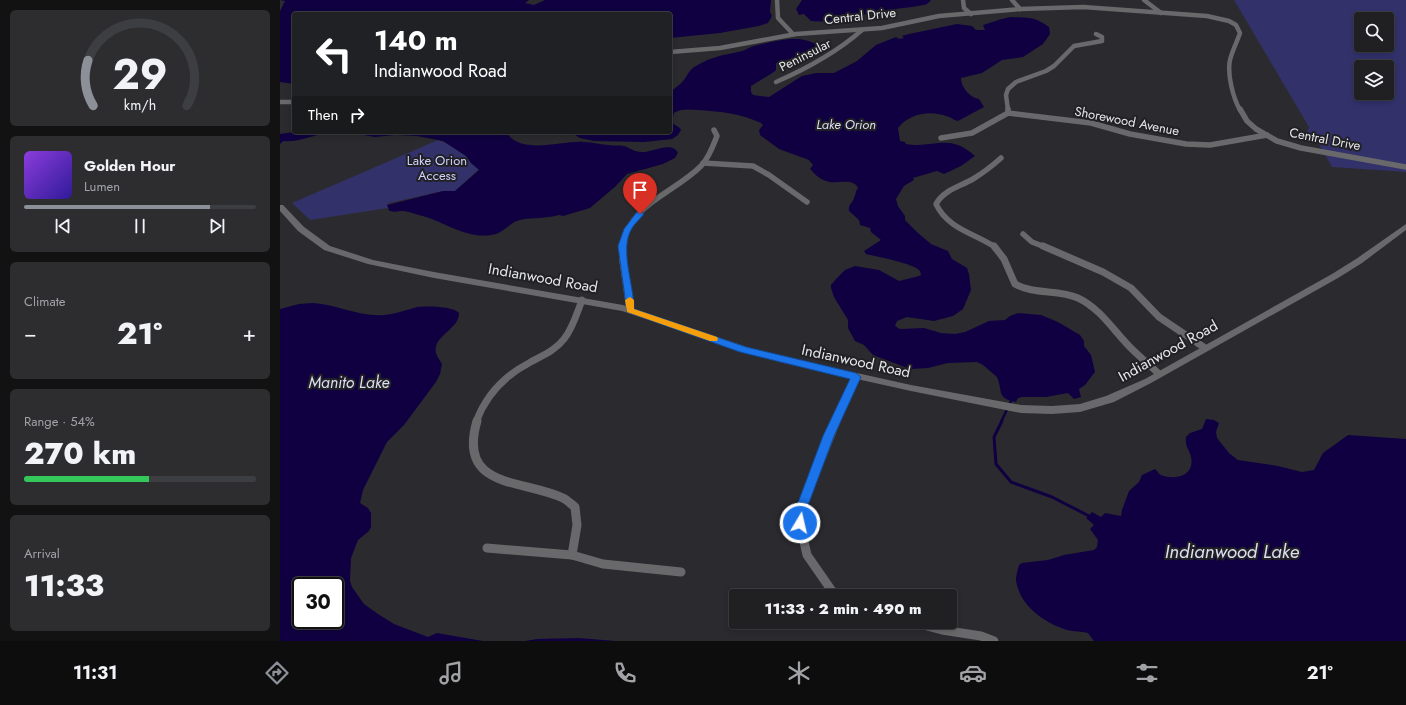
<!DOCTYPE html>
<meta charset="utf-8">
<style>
:root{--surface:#202023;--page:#2d2d30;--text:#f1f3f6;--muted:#a2a3a6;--line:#3d3e41;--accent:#8c9099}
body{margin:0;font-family:Jost,sans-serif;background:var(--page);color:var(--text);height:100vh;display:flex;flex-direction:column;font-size:15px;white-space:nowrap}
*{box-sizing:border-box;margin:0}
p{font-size:13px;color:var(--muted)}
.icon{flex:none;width:22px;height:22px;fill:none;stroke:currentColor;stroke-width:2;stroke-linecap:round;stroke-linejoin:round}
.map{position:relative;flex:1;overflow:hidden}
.drawer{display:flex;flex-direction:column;gap:10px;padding:10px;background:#121213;width:280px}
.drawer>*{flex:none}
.hud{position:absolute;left:12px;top:12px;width:380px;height:122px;border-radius:4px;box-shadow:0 2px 6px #0003,0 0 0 1px var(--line);background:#202124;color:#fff;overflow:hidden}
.fabs{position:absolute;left:1074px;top:12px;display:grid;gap:8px}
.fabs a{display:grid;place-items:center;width:40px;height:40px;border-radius:4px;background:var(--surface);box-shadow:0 2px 6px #0003,0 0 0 1px var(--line);font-size:20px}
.speed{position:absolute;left:12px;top:577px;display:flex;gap:8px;font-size:20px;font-weight:700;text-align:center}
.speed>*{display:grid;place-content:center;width:52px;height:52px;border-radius:50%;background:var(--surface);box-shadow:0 2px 6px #0003,0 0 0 1px var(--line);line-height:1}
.speed .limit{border:2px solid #111;border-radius:6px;background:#fff;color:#111}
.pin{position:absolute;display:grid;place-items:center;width:34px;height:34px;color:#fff;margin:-41px -17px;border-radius:50% 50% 50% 0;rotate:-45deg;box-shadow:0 0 4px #0007}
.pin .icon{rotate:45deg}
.me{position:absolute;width:44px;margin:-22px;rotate:9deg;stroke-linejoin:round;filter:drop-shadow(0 0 3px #0008)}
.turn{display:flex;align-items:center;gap:14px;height:84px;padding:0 16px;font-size:18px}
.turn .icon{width:52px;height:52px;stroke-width:2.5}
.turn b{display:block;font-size:28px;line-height:34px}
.then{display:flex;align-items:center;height:38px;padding:0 16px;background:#0003;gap:8px;font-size:15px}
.big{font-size:30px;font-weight:800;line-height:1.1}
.drawer .card{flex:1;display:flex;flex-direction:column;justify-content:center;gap:6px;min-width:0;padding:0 14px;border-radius:6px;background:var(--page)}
.drawer .dial{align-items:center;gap:0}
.dial svg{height:104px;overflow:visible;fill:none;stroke:var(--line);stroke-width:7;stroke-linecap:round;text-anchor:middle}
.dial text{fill:var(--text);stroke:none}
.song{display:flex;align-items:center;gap:12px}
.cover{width:48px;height:48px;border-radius:6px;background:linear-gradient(135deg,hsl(270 70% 55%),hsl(250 70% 35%))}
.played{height:4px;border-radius:2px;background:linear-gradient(90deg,var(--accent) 80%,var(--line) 80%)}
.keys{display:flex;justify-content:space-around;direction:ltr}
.heat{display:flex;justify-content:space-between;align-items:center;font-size:22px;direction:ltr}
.charge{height:6px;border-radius:3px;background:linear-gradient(90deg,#34c759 54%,var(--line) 0)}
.trip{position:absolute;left:449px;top:589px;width:228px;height:40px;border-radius:4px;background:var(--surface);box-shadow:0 2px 6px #0003,0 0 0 1px var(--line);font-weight:800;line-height:40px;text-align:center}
.tab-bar{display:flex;height:64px;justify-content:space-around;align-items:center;background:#0d0d0e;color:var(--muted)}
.tab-bar .icon{width:28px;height:28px}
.tab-bar .selected{color:var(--accent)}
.tab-bar b{font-size:18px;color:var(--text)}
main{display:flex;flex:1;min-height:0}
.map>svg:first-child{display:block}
</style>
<main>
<section class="drawer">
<div class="card dial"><svg viewBox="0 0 100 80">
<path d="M14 69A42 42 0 1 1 86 69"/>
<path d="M14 69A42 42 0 0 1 10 34" stroke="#8c9099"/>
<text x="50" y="56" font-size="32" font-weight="700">29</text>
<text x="50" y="72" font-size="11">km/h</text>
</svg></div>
<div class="card">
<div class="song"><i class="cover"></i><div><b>Golden Hour</b><p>Lumen</p></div></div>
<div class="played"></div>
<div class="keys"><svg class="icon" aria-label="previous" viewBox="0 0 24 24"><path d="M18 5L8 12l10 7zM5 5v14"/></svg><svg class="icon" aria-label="pause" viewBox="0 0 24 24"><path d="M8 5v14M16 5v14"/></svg><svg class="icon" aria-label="next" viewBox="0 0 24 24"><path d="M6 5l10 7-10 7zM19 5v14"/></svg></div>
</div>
<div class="card"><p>Climate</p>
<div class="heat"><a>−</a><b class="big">21°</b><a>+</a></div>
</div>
<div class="card"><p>Range · 54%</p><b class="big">270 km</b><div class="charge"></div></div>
<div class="card"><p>Arrival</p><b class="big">11:33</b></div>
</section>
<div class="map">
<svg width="1126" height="641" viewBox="0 0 1126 641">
<rect width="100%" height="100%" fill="#2b2b2f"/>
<g fill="#32316a" fill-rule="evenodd">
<path d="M954,0H1126V172L1052,167L1036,139L1025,136L1029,127ZM1081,19H1107V45H1081ZM1081,67H1107V93H1081Z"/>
<path d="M158,140L170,145L186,156L191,163L199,169L175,191H163L109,203L107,205L108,208L30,220L12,203Z"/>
</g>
<g fill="#100041" fill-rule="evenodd">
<path d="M0,0H249L245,3L254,5L265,0H491L490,12L492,16L488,23L479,26L440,33L390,38V14H14V84L0,82V11L5,1Z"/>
<path d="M522,0H651C649,2 647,5 644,5C628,8 611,9 595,12C573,17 554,23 531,21L524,14L519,15L516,9Z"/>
<path d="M731,17C748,18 754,16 769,27L770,34L763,44L743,57L722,60L702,73L681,78C681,87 689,97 699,99L704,107L678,121C673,120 671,117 666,116C649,110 629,114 618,128L620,141L625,142L626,144C655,149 668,132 695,156L681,166L664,174L657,171L633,178L634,180L624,186L616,199L618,206L625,216V220L638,233L651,244L668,251L672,259L687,268L689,274L691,290L683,309L673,316L654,321L627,317L617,321L615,326L620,329L644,328L661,333L675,334L685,332L709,321L725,320L730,316L738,313L761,315L778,322L800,335L804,341V346L811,355L815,372L805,385L799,389L801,397L794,399L788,393L766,397H742L738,398L736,402C716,398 723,391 717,377L703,365L697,362L668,363L648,368L630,369L593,355L584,345L575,341L568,328V320L554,297L551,288V285L557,278L565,270L575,266L599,270L619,281L639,276L641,275L640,271C633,263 598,257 586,254L584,251L601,240L591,232L590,228L580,225L579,220L569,211C568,204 572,204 574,198C576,194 575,192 578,188C573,177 556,185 546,181C539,179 535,174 530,169L533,165L529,160L499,149L480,135L479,130L483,125L481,123C459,113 442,112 419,110C410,110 402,108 394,113L392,123L400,128L401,130L398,135L392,139L364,142L314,141L300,138L290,132H390V92C395,88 401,84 404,80C408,74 410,69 416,66C432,56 445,55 462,51C466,50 470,47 474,46C491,42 527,31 540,49L538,51L496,63V70L494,72L471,86V92L473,95L489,97L522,76L536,73H554L577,61L596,45L616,37L619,39L624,38L622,36L629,34L677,24L692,26L696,30H705L703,25C713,22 720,19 731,17Z"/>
<path d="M14,132H51C36,134 18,143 3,141L0,144V134Z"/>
<path d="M66,132H226C241,156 282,140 304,142C313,142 321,145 329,145C334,146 339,145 344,146C350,148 355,152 361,152C372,153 392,140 398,153L395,158L383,164L347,174L336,186L310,208L283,216L279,215C266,219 253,217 240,220C231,222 225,231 216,234C189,241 167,223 143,216C137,215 129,211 123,211C117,211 114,213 108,210L109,209L107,205L163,191H175L199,170L191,163L186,156L163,141L137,136L115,135L95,137Z"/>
<path d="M32,303C56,304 79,317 104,315C116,314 126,310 137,307C146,306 173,306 179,313C180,329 152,336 156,353C157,357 160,360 162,364L160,374L156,382L124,425L107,442L83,490L80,503L88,508L91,513V527L89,531L78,540L71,558L70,581L72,587L84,604L98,614L114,624L148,637L157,633L203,641H0V309L19,304ZM21,586H55V620H21Z"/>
<path d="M926,419L934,420L939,423L936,432L937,438L949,453L958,460L998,466L1022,472L1034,470L1043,453L1068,435L1126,439V641H814L808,633C801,631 794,632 787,630C764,623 739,605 736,580C736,575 738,569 739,565L742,563L768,560L784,555L814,550L817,547L818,540L810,529L814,525L806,518L812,512L821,517L825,513L841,516L842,510L849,491L859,482L862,475L875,469C878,471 878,474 881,475C896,481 915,475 911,457C909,448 905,448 906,437L910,433L922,429Z"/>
<path d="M298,638L336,641H245L257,639Z"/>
</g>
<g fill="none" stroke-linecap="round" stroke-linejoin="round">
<path stroke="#100041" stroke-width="2.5" d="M721,422L731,401"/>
<path stroke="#100041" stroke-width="3" d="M722,421L714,437L716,464L731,482L772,497L809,516"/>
<g stroke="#69696b" stroke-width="4.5">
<path d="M497,0L498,18L513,34"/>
<path d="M683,0L684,8L691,14"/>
<path d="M732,0L740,9"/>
<path d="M864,0L881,13"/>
<path d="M390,52L440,48L516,34L602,28L659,16L740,9L803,7L927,16L949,21L956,25L960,33C957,42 952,51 950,60C947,74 953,98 960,110"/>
<path d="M496,82C528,68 556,53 582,30"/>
<path d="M0,102H14"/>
<path d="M728,110L726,95L728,89L736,82L766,71L774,66L794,46L822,41V37L816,34"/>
</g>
<g stroke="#69696b" stroke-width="5.5">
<path d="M728,109V113"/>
<path d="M960,109L967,121L976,129L997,141L1021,148L1126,167"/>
<path d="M661,138L692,133L728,113L811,123L850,134L906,144L930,145L987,135"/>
<path d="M423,163L473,166L489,175L527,202"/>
<path d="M743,234L752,242L765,247"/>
<path d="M342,247C350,203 393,194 421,166C429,158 433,146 437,136L434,130"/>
<path d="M715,247C694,233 668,229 656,204C664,190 679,187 693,179C703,173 712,166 721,158"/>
</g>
<g stroke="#69696b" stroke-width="7">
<path d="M342,246L343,262L350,310"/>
<path d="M714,246L724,259L735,284C754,295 778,289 798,298C819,308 832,328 847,344C857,355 869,364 879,374"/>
<path d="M763,246L823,272L851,288L879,317L925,348"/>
<path d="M196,422C206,395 224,376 249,363C261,356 275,351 284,339C293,328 297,313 302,300"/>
<path d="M556,422L576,377"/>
</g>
<g stroke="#69696b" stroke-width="9">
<path d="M197,421C177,489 242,479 283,498C287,500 291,504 295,507L297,525L292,555L323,564L401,572"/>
<path d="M556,421L518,515L527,555L552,591L562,596"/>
<path d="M207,548L292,555"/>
<path d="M632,622L662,630L701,636L714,641"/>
</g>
<path fill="#69696b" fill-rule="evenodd" d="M0,205H3L24,227L50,246L93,260L154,272L343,305L467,347L500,356L631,385L741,405L772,406L800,404L826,396L865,379L1052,274L1076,259L1126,224V230L1082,263L1058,278L871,383L834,402L800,412L772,414L741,413L631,391L500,362L461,351L342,311L154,278L88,264L44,250L18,231L0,211Z"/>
</g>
<path fill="#1a73e8" stroke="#114b97" d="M360,211L364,214C360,219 355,223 352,228C339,249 354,285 354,309L466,347L576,373L581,377L554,436L524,516L526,523L524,526L520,527L516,526L513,516L543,436L570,379L460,352L347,312L338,246L344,229L357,212Z"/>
<path fill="#f59e0b" d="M350,297L354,300V309L437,337L438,339L437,341H430L347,312L345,300Z"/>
<g text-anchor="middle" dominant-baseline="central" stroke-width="4" stroke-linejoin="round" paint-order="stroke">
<g font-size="13" fill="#e6e7e9" stroke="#212125">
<text transform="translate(580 16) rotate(-6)">Central Drive</text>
<text transform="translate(525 55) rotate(-27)">Peninsular</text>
<text transform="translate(847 121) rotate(11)">Shorewood Avenue</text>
<text transform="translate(1045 139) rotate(11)">Central Drive</text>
</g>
<g font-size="13" font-style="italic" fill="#dcdef2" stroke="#212125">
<text x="566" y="124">Lake Orion</text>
</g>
<g font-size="13" fill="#cdd1fa" stroke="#212125">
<text x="157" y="160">Lake Orion<tspan x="157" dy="15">Access</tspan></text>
</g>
<g font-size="15" fill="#e6e7e9" stroke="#212125">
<text transform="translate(263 278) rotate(10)">Indianwood Road</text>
<text transform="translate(888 351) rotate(-29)">Indianwood Road</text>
<text transform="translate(576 361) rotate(12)">Indianwood Road</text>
</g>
<g font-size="16" font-style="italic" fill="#dcdef2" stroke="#212125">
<text x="69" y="382">Manito Lake</text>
</g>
<g font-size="19" font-style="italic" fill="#dcdef2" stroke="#212125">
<text x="952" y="551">Indianwood Lake</text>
</g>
</g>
</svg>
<div class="fabs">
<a><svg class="icon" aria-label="search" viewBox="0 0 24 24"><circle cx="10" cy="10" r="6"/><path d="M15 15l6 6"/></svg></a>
<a><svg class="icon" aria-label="layers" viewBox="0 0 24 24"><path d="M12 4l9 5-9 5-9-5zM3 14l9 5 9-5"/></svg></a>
</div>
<div class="speed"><div class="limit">30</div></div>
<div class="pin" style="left:360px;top:214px;background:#d93025"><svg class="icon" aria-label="arrive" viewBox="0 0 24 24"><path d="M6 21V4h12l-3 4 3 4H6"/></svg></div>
<svg class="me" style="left:520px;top:523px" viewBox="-20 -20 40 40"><circle r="17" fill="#1a73e8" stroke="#fff" stroke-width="3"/><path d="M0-11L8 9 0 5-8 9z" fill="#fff"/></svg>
<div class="trip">11:33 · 2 min · 490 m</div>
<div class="hud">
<div class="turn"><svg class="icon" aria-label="left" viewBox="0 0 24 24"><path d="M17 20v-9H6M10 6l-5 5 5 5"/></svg><div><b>140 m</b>Indianwood Road</div></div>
<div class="then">Then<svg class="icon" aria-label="right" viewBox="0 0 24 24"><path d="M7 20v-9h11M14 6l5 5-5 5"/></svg></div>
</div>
</div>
</main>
<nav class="tab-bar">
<b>11:31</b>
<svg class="icon selected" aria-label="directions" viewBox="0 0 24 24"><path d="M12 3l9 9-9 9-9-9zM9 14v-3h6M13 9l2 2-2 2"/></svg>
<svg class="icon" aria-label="music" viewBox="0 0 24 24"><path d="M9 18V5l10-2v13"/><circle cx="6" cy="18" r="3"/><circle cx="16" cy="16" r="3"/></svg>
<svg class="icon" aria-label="phone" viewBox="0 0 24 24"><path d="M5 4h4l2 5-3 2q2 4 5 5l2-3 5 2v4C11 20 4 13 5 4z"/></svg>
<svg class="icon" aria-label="climate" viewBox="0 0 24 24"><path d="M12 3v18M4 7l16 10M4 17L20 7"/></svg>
<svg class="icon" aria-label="car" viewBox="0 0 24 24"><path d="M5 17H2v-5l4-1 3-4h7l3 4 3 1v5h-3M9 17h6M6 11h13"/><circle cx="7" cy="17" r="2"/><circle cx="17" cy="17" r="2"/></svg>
<svg class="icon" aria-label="filters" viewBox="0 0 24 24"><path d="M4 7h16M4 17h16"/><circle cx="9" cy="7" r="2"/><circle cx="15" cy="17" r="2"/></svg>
<b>21°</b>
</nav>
